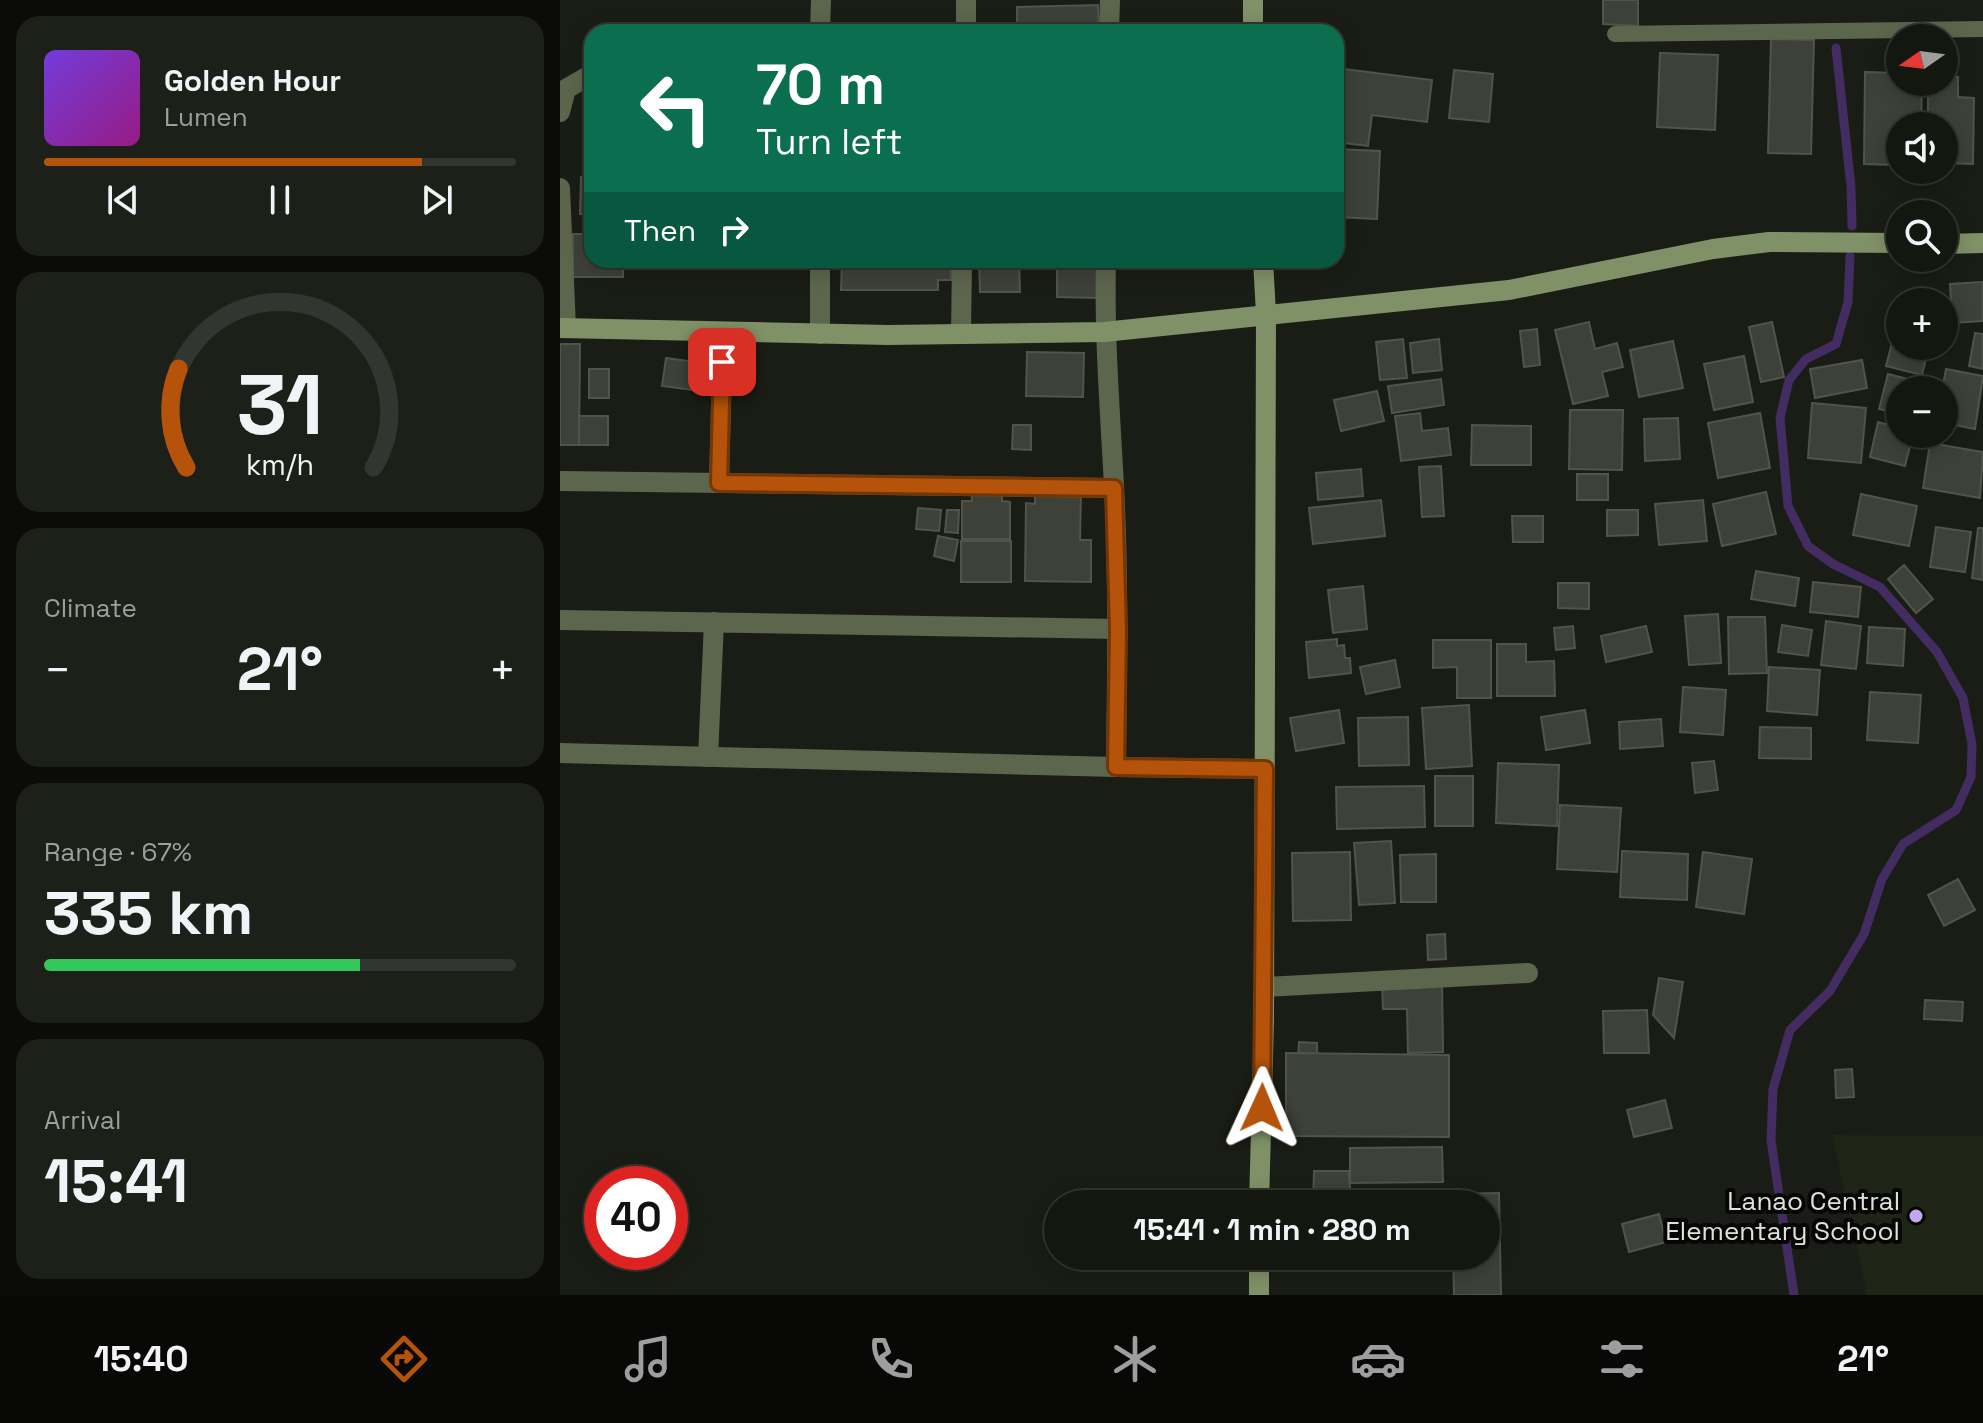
<!DOCTYPE html>
<meta charset="utf-8">
<style>
:root{--surface:#141610;--page:#1d1f19;--text:#f1f3f6;--muted:#9d9f9f;--line:#333530;--accent:#b45309}
body{margin:0;font-family:"Space Grotesk",sans-serif;background:var(--page);color:var(--text);height:100vh;display:flex;flex-direction:column;font-size:30px;white-space:nowrap}
*{box-sizing:border-box;margin:0}
p{font-size:26px;color:var(--muted)}
.icon{flex:none;width:44px;height:44px;fill:none;stroke:currentColor;stroke-width:2;stroke-linecap:round;stroke-linejoin:round}
.map{position:relative;flex:1;overflow:hidden}
.side{display:flex;flex-direction:column;gap:16px;padding:16px;background:#0b0c09;width:560px}
.side>*{flex:none}
.top-card{position:absolute;left:24px;top:24px;width:760px;height:244px;border-radius:24px;box-shadow:0 4px 20px #0003,0 0 0 2px var(--line);background:#0b6e4f;color:#fff;overflow:hidden}
.needle{width:52px;rotate:256deg}
.fabs{position:absolute;left:1326px;top:24px;display:grid;gap:16px}
.fabs a{display:grid;place-items:center;width:72px;height:72px;border-radius:50%;background:var(--surface);box-shadow:0 4px 20px #0003,0 0 0 2px var(--line);font-size:40px}
.speed{position:absolute;left:24px;top:1166px;display:flex;gap:16px;font-size:40px;font-weight:700;text-align:center}
.speed>*{display:grid;place-content:center;width:104px;height:104px;border-radius:50%;background:var(--surface);box-shadow:0 4px 20px #0003,0 0 0 2px var(--line);line-height:1}
.speed .limit{border:12px solid #d22;background:#fff;color:#111}
.pin{position:absolute;display:grid;place-items:center;width:68px;height:68px;color:#fff;margin:-34px;border-radius:16px;box-shadow:0 4px 12px #0006}
.me{position:absolute;width:88px;margin:-44px;rotate:1deg;stroke-linejoin:round;filter:drop-shadow(0 0 6px #0008)}
.turn{display:flex;align-items:center;gap:28px;height:168px;padding:0 40px;font-size:36px}
.turn .icon{width:104px;height:104px;stroke-width:2.5}
.turn b{display:block;font-size:56px;line-height:68px}
.then{display:flex;align-items:center;height:76px;padding:0 40px;background:#0003;gap:16px;font-size:30px}
.big{font-size:60px;font-weight:700;line-height:1.1}
.side .widget{flex:1;display:flex;flex-direction:column;justify-content:center;gap:12px;min-width:0;padding:0 28px;border-radius:24px;background:var(--page)}
.side .dial{align-items:center;gap:0}
.dial svg{height:208px;overflow:visible;fill:none;stroke:var(--line);stroke-width:7;stroke-linecap:round;text-anchor:middle}
.dial text{fill:var(--text);stroke:none}
.song{display:flex;align-items:center;gap:24px}
.cover{width:96px;height:96px;border-radius:12px;background:linear-gradient(135deg,hsl(260 70% 55%),hsl(310 70% 35%))}
.played{height:8px;border-radius:4px;background:linear-gradient(90deg,var(--accent) 80%,var(--line) 80%)}
.keys{display:flex;justify-content:space-around;direction:ltr}
.heat{display:flex;justify-content:space-between;align-items:center;font-size:44px;direction:ltr}
.charge{height:12px;border-radius:6px;background:linear-gradient(90deg,#34c759 67%,var(--line) 0)}
.trip{position:absolute;left:484px;top:1190px;width:456px;height:80px;border-radius:40px;background:var(--surface);box-shadow:0 4px 20px #0003,0 0 0 2px var(--line);font-weight:700;line-height:80px;text-align:center}
.tabs{display:flex;height:128px;justify-content:space-around;align-items:center;background:#080906;color:var(--muted)}
.tabs .icon{width:56px;height:56px}
.tabs .selected{color:var(--accent)}
.tabs b{font-size:36px;color:var(--text)}
main{display:flex;flex:1;min-height:0}
.map>svg:first-child{display:block}
</style>
<main>
<section class="side">
<div class="widget">
<div class="song"><i class="cover"></i><div><b>Golden Hour</b><p>Lumen</p></div></div>
<div class="played"></div>
<div class="keys"><svg class="icon" aria-label="previous" viewBox="0 0 24 24"><path d="M18 5L8 12l10 7zM5 5v14"/></svg><svg class="icon" aria-label="pause" viewBox="0 0 24 24"><path d="M8 5v14M16 5v14"/></svg><svg class="icon" aria-label="next" viewBox="0 0 24 24"><path d="M6 5l10 7-10 7zM19 5v14"/></svg></div>
</div>
<div class="widget dial"><svg viewBox="0 0 100 80">
<path d="M14 69A42 42 0 1 1 86 69"/>
<path d="M14 69A42 42 0 0 1 11 31" stroke="#b45309"/>
<text x="50" y="56" font-size="32" font-weight="700">31</text>
<text x="50" y="72" font-size="11">km/h</text>
</svg></div>
<div class="widget"><p>Climate</p>
<div class="heat"><a>−</a><b class="big">21°</b><a>+</a></div>
</div>
<div class="widget"><p>Range · 67%</p><b class="big">335 km</b><div class="charge"></div></div>
<div class="widget"><p>Arrival</p><b class="big">15:41</b></div>
</section>
<div class="map">
<svg width="1423" height="1295" viewBox="0 0 1423 1295">
<rect width="100%" height="100%" fill="#1a1d15"/>
<path fill="#1e2416" d="M1272,1135L1423,1136V1295H1307Z"/>
<g fill="none" stroke-linecap="round" stroke-linejoin="round">
<g stroke="#432c61" stroke-width="9">
<path d="M1276,48L1291,187L1292,226"/>
<path d="M1234,1295L1211,1140L1213,1089L1230,1030L1270,991L1304,934L1322,879L1343,844L1396,810L1411,777L1412,744L1403,698L1377,652L1320,587L1273,564L1248,546L1228,506L1220,418L1229,380L1246,359L1276,344L1288,302L1290,256"/>
</g>
</g>
<g fill="#3d4138" stroke="#50544b" stroke-width="2">
<path d="M1043,0H1078V26L1043,24Z"/>
<path d="M538,5L539,32H457V7Z"/>
<path d="M1211,39L1254,40L1251,154L1208,153Z"/>
<path d="M1100,53L1158,55L1155,130L1097,127Z"/>
<path d="M776,68L872,80L867,122L812,115L808,146L776,142Z"/>
<path d="M894,70L933,74L929,122L889,118Z"/>
<path d="M1305,72L1340,73V82H1362L1361,126H1340V154H1334V165L1304,164Z"/>
<path d="M1384,77H1398V97L1414,98L1413,164L1384,163V126H1368V82H1384Z"/>
<path d="M776,149L820,151L817,219L776,217Z"/>
<path d="M21,177H32V214H20Z"/>
<path d="M13,234H32V260H63V277H13Z"/>
<path d="M282,260H391V280H378V290H281Z"/>
<path d="M419,260H459L460,292H420Z"/>
<path d="M497,267L538,268V298L497,297Z"/>
<path d="M1423,282V321L1392,323L1390,284Z"/>
<path d="M1029,322L1035,349L1057,343L1063,367L1042,372L1048,396L1013,404L995,330Z"/>
<path d="M1212,322L1224,377L1201,382L1189,327Z"/>
<path d="M977,329L980,365L964,367L960,331Z"/>
<path d="M1335,331L1340,333V346H1369L1362,375L1326,366Z"/>
<path d="M1415,333L1423,334V369L1409,366Z"/>
<path d="M843,339L847,378L820,380L816,342Z"/>
<path d="M879,339L882,370L853,373L850,343Z"/>
<path d="M1113,341L1123,388L1079,397L1070,350Z"/>
<path d="M0,344H20L19,445H0Z"/>
<path d="M467,352L524,353L523,397L466,396Z"/>
<path d="M1184,356L1193,402L1154,410L1144,364Z"/>
<path d="M106,358L136,362L132,390L102,386Z"/>
<path d="M1302,360L1307,388L1255,398L1250,369Z"/>
<rect x="29" y="369" width="20" height="29"/>
<path d="M1386,369L1423,376L1415,429L1384,423V390H1382Z"/>
<path d="M1328,374L1363,383L1361,390H1340V414L1319,409Z"/>
<path d="M881,379L884,405L832,413L828,386Z"/>
<path d="M817,391L824,421L781,431L774,400Z"/>
<path d="M1252,403L1306,408L1301,463L1248,458Z"/>
<path d="M1010,410H1063L1062,470L1009,469Z"/>
<path d="M860,413L862,431L888,428L891,455L841,461L835,416Z"/>
<path d="M1200,413L1210,468L1158,478L1148,423Z"/>
<rect x="19" y="416" width="29" height="29"/>
<path d="M1118,418L1120,459L1085,461L1084,419Z"/>
<path d="M1318,422L1340,428V434H1353L1345,466L1310,457Z"/>
<path d="M453,425H471V450L452,449Z"/>
<path d="M912,425L971,426V465H911Z"/>
<path d="M1370,443L1423,452L1420,498L1363,488Z"/>
<path d="M881,466L884,516L862,517L859,467Z"/>
<path d="M801,469L803,496L758,500L756,473Z"/>
<rect x="1017" y="474" width="31" height="26"/>
<path d="M411,488H442V501L450,502V539H402V501H412Z"/>
<path d="M475,491L521,492L520,540H531V582L465,581L466,503L475,504Z"/>
<path d="M1206,492L1216,534L1162,546L1153,504Z"/>
<path d="M1301,494L1357,506L1349,546L1293,535Z"/>
<path d="M821,500L825,536L753,544L749,508Z"/>
<path d="M1143,500L1147,541L1099,545L1095,504Z"/>
<path d="M358,508L381,510L379,531L356,529Z"/>
<path d="M387,510H399L398,533L385,532Z"/>
<path d="M1047,510H1078V535L1047,536Z"/>
<path d="M952,516H983V542H953Z"/>
<path d="M1376,527L1411,532L1405,572L1370,567Z"/>
<path d="M1418,528H1423V580L1412,578Z"/>
<path d="M378,536L398,540L394,561L374,556Z"/>
<rect x="401" y="541" width="50" height="41"/>
<path d="M1344,565L1373,599L1356,613L1328,579Z"/>
<path d="M1196,571L1239,578L1235,606L1191,599Z"/>
<path d="M1253,582L1301,587L1298,617L1250,612Z"/>
<path d="M998,583H1029V609L998,608Z"/>
<path d="M803,586L807,629L773,633L768,590Z"/>
<path d="M1158,614L1161,663L1129,665L1125,616Z"/>
<path d="M1168,617H1205L1207,673L1169,674Z"/>
<path d="M1266,621L1301,626L1296,669L1261,665Z"/>
<path d="M1222,625L1252,630L1248,656L1218,652Z"/>
<path d="M1013,626L1015,648L996,650L994,628Z"/>
<path d="M1086,626L1092,652L1046,662L1041,636Z"/>
<path d="M1309,627L1345,629L1343,666L1307,663Z"/>
<path d="M777,639V646L784,645L785,658H790L791,673L749,678L746,642Z"/>
<path d="M873,640H931V698H897V667L873,668Z"/>
<path d="M937,644H966V662L994,661L995,696H937Z"/>
<path d="M835,660L840,687L806,694L800,667Z"/>
<path d="M1209,667L1260,670L1257,715L1207,711Z"/>
<path d="M1123,687L1166,690L1163,735L1120,732Z"/>
<path d="M1310,692L1361,695L1358,743L1307,740Z"/>
<path d="M909,705L912,766L866,769L862,708Z"/>
<path d="M779,710L784,743L736,751L730,718Z"/>
<path d="M1025,710L1030,743L986,750L981,717Z"/>
<path d="M848,717L849,765L799,766L798,718Z"/>
<path d="M1101,719L1103,746L1060,749L1059,722Z"/>
<path d="M1200,727L1251,728V759L1199,758Z"/>
<path d="M1154,761L1158,790L1135,793L1132,763Z"/>
<path d="M938,763L999,765L997,826L936,823Z"/>
<rect x="875" y="776" width="38" height="50"/>
<path d="M864,786L865,827L777,829L776,787Z"/>
<path d="M1000,805L1061,808L1057,872L997,869Z"/>
<path d="M831,841L835,903L799,905L794,843Z"/>
<path d="M1062,851L1128,854L1127,900L1060,897Z"/>
<path d="M790,852L791,920L733,921L732,853Z"/>
<path d="M1143,852L1192,859L1184,914L1136,907Z"/>
<path d="M876,854V902H841L840,855Z"/>
<path d="M1398,879L1415,910L1384,926L1368,895Z"/>
<path d="M885,934L886,959L868,960L867,935Z"/>
<path d="M1099,978L1123,982L1114,1038L1093,1015Z"/>
<path d="M882,982L883,1052L848,1053L847,1009H823L822,983Z"/>
<path d="M1365,1000L1403,1002L1402,1021L1364,1019Z"/>
<path d="M1087,1010L1089,1053H1044L1043,1011Z"/>
<path d="M739,1042L757,1043L758,1078L737,1072Z"/>
<path d="M726,1053L889,1055V1137L726,1136Z"/>
<path d="M1292,1069L1294,1097L1276,1098L1275,1070Z"/>
<path d="M1105,1100L1112,1128L1074,1137L1067,1110Z"/>
<path d="M882,1147L883,1182L790,1183V1148Z"/>
<path d="M754,1171H789L791,1204H753Z"/>
<path d="M939,1193L941,1295H894L893,1256H926V1204H892V1194Z"/>
<path d="M1099,1214L1106,1242L1069,1252L1062,1224Z"/>
</g>
<g fill="none" stroke-linecap="round" stroke-linejoin="round">
<path stroke="#5c664d" stroke-width="16" d="M1055,34L1423,29"/>
<g stroke="#5c664d" stroke-width="20">
<path d="M260,32L261,0"/>
<path d="M406,32V0"/>
<path d="M549,32L550,0"/>
<path d="M0,112L6,89L32,74"/>
<path d="M0,188L6,328"/>
<path d="M260,260V334"/>
<path d="M401,334L402,260"/>
<path d="M0,481L554,488"/>
<path d="M159,483L163,332"/>
<path d="M0,620L558,629"/>
<path d="M0,753L556,767C557,673 559,580 554,486C550,410 544,336 546,260"/>
<path d="M148,757L154,622"/>
<path d="M556,767L705,769"/>
<path d="M704,987L968,973"/>
</g>
<g stroke="#809168" stroke-width="20">
<path d="M693,0V32"/>
<path d="M1384,244L1423,243"/>
<path d="M0,328L328,335L544,332L949,290L1153,249L1209,242L1340,243"/>
<path d="M699,1204L704,1020L706,314L703,260"/>
<path d="M699,1295V1256"/>
</g>
</g>
<g fill="none" stroke-linecap="round" stroke-linejoin="round">
<defs>
<path id="route" d="M162,362L159,483L554,488L558,629L556,767L705,769L702,1108"/>
</defs>
<use href="#route" stroke="#753606" stroke-width="20"/>
<use href="#route" stroke="#b45309" stroke-width="14"/>
</g>
<circle fill="#c4a7f1" stroke="#060705" stroke-width="3" cx="1356" cy="1216" r="8"/>
<g text-anchor="middle" dominant-baseline="central" stroke-width="8" stroke-linejoin="round" paint-order="stroke">
<g font-size="26" fill="#dfe1dc" stroke="#060705" text-anchor="end">
<text x="1340" y="1201">Lanao Central<tspan x="1340" dy="30">Elementary School</tspan></text>
</g>
</g>
</svg>
<div class="fabs">
<a><svg class="needle" viewBox="-14 -14 28 28"><path d="M0-13l5 13h-10z" fill="#e53935"/><path d="M0 13l5-13h-10z" fill="#9d9f9f"/></svg></a>
<a><svg class="icon" aria-label="sound" viewBox="0 0 24 24"><path d="M4 9h4l5-4v14l-5-4H4zM17 9q2 3 0 6"/></svg></a>
<a><svg class="icon" aria-label="search" viewBox="0 0 24 24"><circle cx="10" cy="10" r="6"/><path d="M15 15l6 6"/></svg></a>
<a>+</a>
<a>−</a>
</div>
<div class="speed"><div class="limit">40</div></div>
<div class="pin" style="left:162px;top:362px;background:#d93025"><svg class="icon" aria-label="arrive" viewBox="0 0 24 24"><path d="M6 21V4h12l-3 4 3 4H6"/></svg></div>
<svg class="me" style="left:702px;top:1108px" viewBox="-20 -20 40 40"><path d="M0-17L14 15 0 8-14 15z" fill="#b45309" stroke="#fff" stroke-width="4"/></svg>
<div class="trip">15:41 · 1 min · 280 m</div>
<div class="top-card">
<div class="turn"><svg class="icon" aria-label="left" viewBox="0 0 24 24"><path d="M17 20v-9H6M10 6l-5 5 5 5"/></svg><div><b>70 m</b>Turn left</div></div>
<div class="then">Then<svg class="icon" aria-label="right" viewBox="0 0 24 24"><path d="M7 20v-9h11M14 6l5 5-5 5"/></svg></div>
</div>
</div>
</main>
<nav class="tabs">
<b>15:40</b>
<svg class="icon selected" aria-label="directions" viewBox="0 0 24 24"><path d="M12 3l9 9-9 9-9-9zM9 14v-3h6M13 9l2 2-2 2"/></svg>
<svg class="icon" aria-label="music" viewBox="0 0 24 24"><path d="M9 18V5l10-2v13"/><circle cx="6" cy="18" r="3"/><circle cx="16" cy="16" r="3"/></svg>
<svg class="icon" aria-label="phone" viewBox="0 0 24 24"><path d="M5 4h4l2 5-3 2q2 4 5 5l2-3 5 2v4C11 20 4 13 5 4z"/></svg>
<svg class="icon" aria-label="climate" viewBox="0 0 24 24"><path d="M12 3v18M4 7l16 10M4 17L20 7"/></svg>
<svg class="icon" aria-label="car" viewBox="0 0 24 24"><path d="M5 17H2v-5l4-1 3-4h7l3 4 3 1v5h-3M9 17h6M6 11h13"/><circle cx="7" cy="17" r="2"/><circle cx="17" cy="17" r="2"/></svg>
<svg class="icon" aria-label="filters" viewBox="0 0 24 24"><path d="M4 7h16M4 17h16"/><circle cx="9" cy="7" r="2"/><circle cx="15" cy="17" r="2"/></svg>
<b>21°</b>
</nav>
